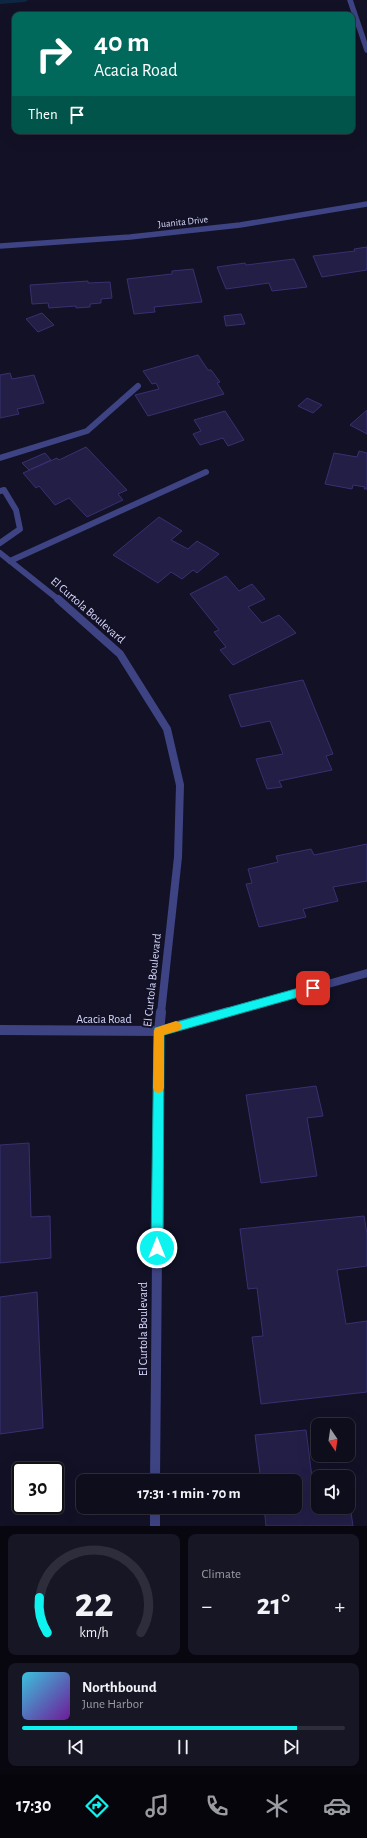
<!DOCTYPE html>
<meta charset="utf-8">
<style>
:root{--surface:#0e0d1c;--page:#171625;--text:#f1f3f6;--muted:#9b9ca3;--line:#2e2d3b;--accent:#0ff3f0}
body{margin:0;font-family:"Alegreya Sans",sans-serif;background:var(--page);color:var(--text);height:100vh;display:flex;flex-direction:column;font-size:15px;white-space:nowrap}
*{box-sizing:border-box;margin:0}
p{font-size:13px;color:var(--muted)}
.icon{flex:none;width:22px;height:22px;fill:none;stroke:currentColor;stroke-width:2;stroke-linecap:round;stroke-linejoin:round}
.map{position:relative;height:1526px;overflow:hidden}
.details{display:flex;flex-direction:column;gap:8px;padding:8px;background:#08070f;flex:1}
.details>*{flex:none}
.banner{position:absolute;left:12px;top:12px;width:343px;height:122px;border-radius:8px;box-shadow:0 4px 16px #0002,0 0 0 1px var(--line);background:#00695c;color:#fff;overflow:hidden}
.needle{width:26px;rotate:167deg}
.tools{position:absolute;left:311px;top:1418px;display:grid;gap:8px}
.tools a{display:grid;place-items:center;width:44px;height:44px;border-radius:8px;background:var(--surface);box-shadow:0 4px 16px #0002,0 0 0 1px var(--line);font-size:20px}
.speed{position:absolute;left:12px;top:1462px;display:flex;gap:8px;font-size:20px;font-weight:700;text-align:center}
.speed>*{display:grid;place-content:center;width:52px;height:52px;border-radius:50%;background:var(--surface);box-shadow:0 4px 16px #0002,0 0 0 1px var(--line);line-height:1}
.speed .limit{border:2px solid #111;border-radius:6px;background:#fff;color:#111}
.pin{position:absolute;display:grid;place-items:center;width:34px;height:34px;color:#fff;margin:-17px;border-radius:8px;box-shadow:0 2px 6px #0006}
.me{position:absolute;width:44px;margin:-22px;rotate:0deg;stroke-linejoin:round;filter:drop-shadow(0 0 3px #0008)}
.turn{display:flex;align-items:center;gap:14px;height:84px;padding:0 16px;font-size:18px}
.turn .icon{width:52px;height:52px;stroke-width:2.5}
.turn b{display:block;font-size:28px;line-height:34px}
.then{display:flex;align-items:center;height:38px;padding:0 16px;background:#0003;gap:8px;font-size:15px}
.big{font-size:30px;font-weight:700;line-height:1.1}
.details .widget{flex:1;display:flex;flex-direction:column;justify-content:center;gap:6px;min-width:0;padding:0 14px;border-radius:8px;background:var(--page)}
.details .dial{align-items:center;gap:0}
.dial svg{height:104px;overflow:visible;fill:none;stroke:var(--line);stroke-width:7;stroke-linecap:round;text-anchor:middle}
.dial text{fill:var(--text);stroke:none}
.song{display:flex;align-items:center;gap:12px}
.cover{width:48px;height:48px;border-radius:6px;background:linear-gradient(135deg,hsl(190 70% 55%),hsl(280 70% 35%))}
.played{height:4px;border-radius:2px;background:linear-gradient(90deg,var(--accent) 85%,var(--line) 85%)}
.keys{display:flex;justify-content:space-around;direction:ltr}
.heat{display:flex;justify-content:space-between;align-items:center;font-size:22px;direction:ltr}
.details .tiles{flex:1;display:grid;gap:8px;grid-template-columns:1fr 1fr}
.widget:last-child{grid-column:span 2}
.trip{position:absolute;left:76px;top:1474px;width:226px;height:40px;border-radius:8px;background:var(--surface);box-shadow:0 4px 16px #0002,0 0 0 1px var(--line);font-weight:700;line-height:40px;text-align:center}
.tabs{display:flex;height:64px;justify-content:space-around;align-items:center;background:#06050b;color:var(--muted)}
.tabs .icon{width:28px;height:28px}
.tabs .active{color:var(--accent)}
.tabs b{font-size:18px;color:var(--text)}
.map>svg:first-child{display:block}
</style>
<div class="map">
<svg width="367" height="1526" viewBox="0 0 367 1526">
<rect width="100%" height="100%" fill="#121126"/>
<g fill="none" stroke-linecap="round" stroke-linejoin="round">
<path fill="#0d2743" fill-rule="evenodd" d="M0,0H28L25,2L0,4Z"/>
</g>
<g fill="#221e46" stroke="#373171">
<path d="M367,247V270L322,277L313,256L355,251L354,249Z"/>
<path d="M294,259L307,287L272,291L269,283L226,289L217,267L245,263L246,265Z"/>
<path d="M193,269L202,302L154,307L155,312L134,314L127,279L172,274V271Z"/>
<path d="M88,281V283L110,282L112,298L101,299V303L90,304V307L76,308V306L49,308L48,303L32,304L30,285Z"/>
<path d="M42,313L54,325L38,332L26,319Z"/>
<path d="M241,314L245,324L226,326L224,316Z"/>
<path d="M198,355L208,370H211L220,382L217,383L224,394L148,416L135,395L159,389L156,383L152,384L143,371Z"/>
<path d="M10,373L12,379L34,375L44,403L17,409L19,414L0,418V375Z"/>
<path d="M307,398L322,405L313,413L298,406Z"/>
<path d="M367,410V434L350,425Z"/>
<path d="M225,411L244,440L228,446L223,438L200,445L193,434L201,431L194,420Z"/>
<path d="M86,447L127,490L118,494L123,500L87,517L69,498L55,505L39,486L36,488L23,473L57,458L59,460Z"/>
<path d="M359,451L367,453V489H364L365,487L353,485L352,489L325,484L334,453L357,457Z"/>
<path d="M45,453L51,460L29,470L22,463Z"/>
<path d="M159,517L182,531L171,540L188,549L197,541L219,554L197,573L193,570L182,579L171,572L158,583L113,555Z"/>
<path d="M226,576L239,591L252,584L265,599L248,607L262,623L279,615L296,633L233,665L220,650L226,647L214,632L219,630L190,594Z"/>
<path d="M303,680L333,754L326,756L332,770L279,781L282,787L267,789L256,759L283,754L270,721L241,727L229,695Z"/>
<path d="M367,844V881L333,887L338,901L303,909L306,917L259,927L246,884L252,883L248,869L278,862L276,856L311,849L314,855Z"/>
<path d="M316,1086L323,1116L307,1118L317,1176L261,1183L246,1095Z"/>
<path d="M29,1143L31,1217L50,1216L51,1258L0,1263V1145Z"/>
<path d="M364,1216L367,1234V1266L337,1270L346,1324L367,1321V1392L261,1404L252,1337L263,1336L257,1288L248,1289L240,1229Z"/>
<path d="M37,1292L43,1428L0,1434V1297Z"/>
<path d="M306,1430L316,1509L348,1507L350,1505L353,1526H266L264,1507H295V1481H261L255,1435Z"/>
</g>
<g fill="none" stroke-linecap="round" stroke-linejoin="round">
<g stroke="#3e4383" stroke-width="6">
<path d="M0,458L87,431L138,386"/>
<path d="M0,491L4,490L16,510L20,529L0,543"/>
<path d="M10,561L206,472"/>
</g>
<g stroke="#3e4383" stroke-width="5.5">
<path d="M350,0L367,50"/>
<path d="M0,246L130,237L240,225L367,204"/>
</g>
<path stroke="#3e4383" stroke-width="6" d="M0,553L59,600"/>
<g stroke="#3e4383" stroke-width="8">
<path d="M58,599L120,654L167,729L180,785L178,857L161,1013"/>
<path d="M224,1013L367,973"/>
</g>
<g stroke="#3e4383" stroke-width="10">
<path d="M0,1030L159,1031L228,1012"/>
<path d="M155,1481L159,1031L161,1012"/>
<path d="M155,1507V1526"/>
</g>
</g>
<path fill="#0ff3f0" stroke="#0a9e9c" d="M313,984L316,985L318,988L316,992L313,993L164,1035L163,1248L161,1252L157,1254L153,1252L151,1248L154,1031L155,1028Z"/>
<path fill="#f59e0b" d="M176,1021L180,1023L182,1026L180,1030L164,1035V1088L162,1092L158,1093L155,1092L153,1088L154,1031L155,1028Z"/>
<g text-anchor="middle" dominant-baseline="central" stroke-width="4" stroke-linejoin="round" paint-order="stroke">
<g font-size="10" fill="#d8d8fd" stroke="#121126">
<text transform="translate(183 222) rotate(-6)">Juanita Drive</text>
</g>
<g font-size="12" fill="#d8d8fd" stroke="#121126">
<text transform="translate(88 610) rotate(41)">El Curtola Boulevard</text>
<text transform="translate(152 980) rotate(-84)">El Curtola Boulevard</text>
<text x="104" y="1019">Acacia Road</text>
<text transform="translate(143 1329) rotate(-90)">El Curtola Boulevard</text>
</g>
</g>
</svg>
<div class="tools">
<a><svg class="needle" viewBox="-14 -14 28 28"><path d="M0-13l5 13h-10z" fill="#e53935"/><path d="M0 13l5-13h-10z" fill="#9b9ca3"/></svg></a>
<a><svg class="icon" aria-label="sound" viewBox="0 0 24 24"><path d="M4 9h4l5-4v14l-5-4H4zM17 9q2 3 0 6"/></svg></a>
</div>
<div class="speed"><div class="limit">30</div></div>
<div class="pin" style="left:313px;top:988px;background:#d93025"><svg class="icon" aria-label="arrive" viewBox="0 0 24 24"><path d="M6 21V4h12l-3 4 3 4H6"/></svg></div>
<svg class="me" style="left:157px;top:1248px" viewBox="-20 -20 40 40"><circle r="17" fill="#0ff3f0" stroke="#fff" stroke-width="3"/><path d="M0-11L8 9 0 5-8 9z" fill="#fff"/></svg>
<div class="trip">17:31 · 1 min · 70 m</div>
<div class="banner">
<div class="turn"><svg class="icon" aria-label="right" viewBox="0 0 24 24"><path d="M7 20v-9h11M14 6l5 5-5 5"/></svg><div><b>40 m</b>Acacia Road</div></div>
<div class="then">Then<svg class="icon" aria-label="arrive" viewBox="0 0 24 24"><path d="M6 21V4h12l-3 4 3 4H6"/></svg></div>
</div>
</div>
<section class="details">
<div class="tiles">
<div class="widget dial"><svg viewBox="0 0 100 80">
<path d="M14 69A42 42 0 1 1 86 69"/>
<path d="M14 69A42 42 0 0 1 8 42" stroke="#0ff3f0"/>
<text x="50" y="56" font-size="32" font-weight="700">22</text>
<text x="50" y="72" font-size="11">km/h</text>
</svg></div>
<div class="widget"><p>Climate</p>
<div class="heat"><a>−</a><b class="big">21°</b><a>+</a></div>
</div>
<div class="widget">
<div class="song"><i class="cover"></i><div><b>Northbound</b><p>June Harbor</p></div></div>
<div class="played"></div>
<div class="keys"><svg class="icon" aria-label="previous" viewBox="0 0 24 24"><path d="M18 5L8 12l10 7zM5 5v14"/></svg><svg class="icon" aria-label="pause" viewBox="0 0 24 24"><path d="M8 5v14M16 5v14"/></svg><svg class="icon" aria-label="next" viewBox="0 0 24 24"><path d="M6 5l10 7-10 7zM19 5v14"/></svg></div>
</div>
</div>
</section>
<nav class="tabs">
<b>17:30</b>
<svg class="icon active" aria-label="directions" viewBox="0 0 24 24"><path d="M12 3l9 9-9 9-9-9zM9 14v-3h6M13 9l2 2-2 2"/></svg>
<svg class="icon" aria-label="music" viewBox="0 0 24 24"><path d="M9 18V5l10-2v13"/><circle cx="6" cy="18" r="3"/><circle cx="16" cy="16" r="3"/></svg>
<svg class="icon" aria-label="phone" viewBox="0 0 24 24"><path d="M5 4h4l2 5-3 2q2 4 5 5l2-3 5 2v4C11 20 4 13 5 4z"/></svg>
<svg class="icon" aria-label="climate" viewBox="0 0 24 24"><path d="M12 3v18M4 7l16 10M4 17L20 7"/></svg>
<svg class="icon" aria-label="car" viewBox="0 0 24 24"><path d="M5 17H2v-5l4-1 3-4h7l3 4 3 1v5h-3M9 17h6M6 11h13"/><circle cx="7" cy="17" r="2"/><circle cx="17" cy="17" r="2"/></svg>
</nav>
